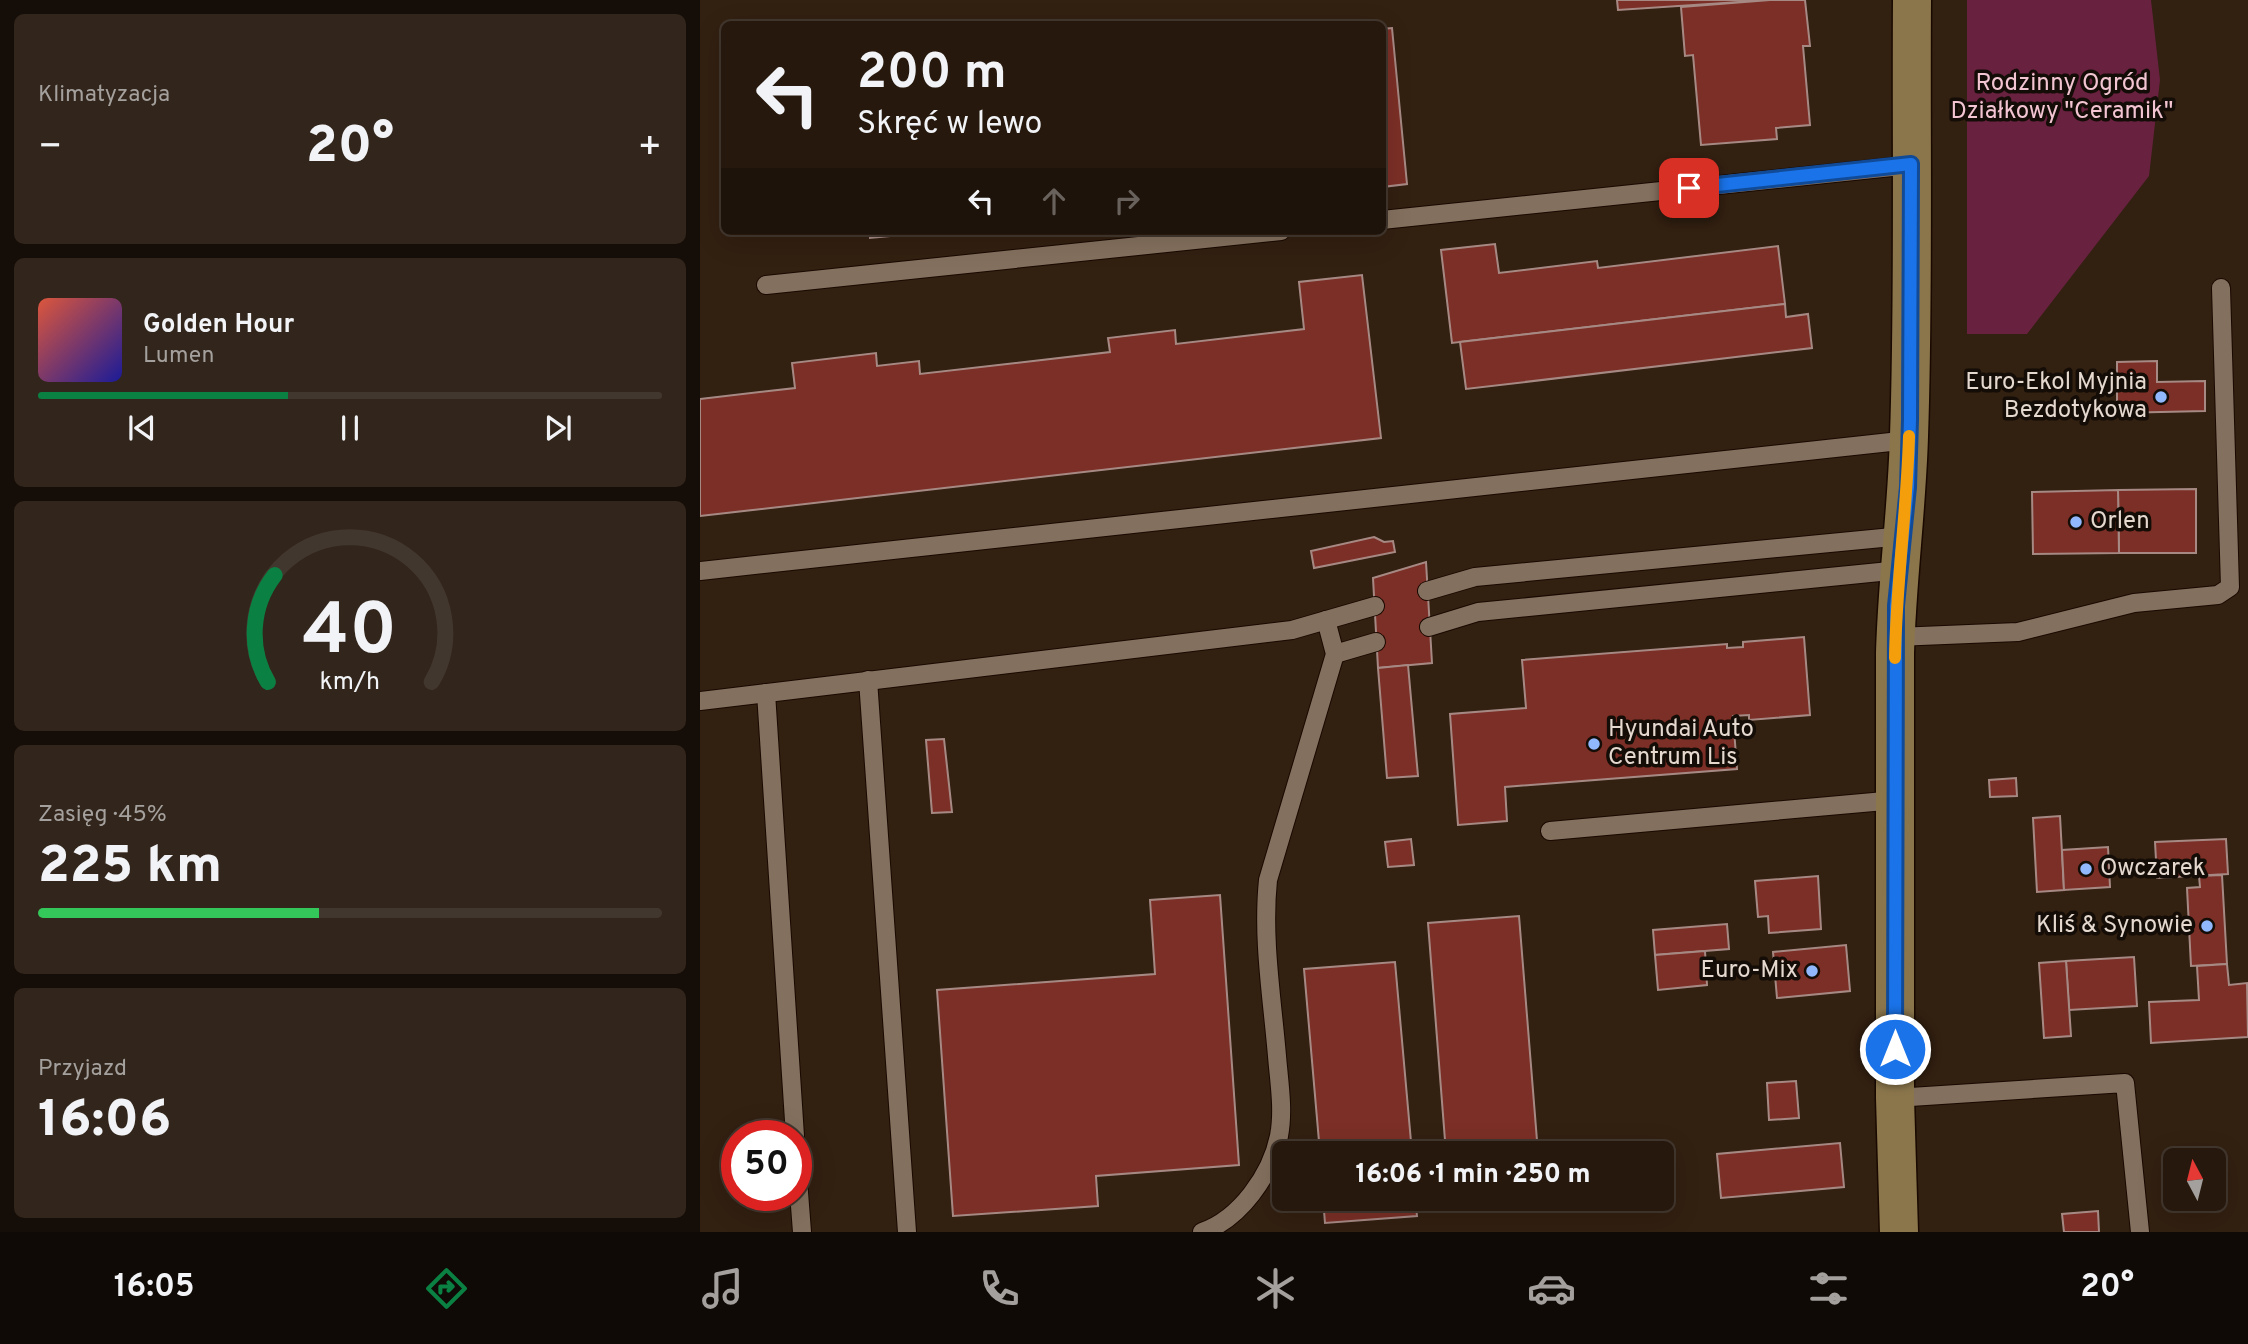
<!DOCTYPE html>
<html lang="pl">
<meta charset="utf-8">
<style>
:root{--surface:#26180d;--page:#32251b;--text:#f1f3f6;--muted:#a4a09d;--line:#42372e;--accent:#0b8043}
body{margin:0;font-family:Overpass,sans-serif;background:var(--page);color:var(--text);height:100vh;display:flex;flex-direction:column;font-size:26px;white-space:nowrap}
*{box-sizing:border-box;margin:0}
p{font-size:23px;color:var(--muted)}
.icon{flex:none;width:38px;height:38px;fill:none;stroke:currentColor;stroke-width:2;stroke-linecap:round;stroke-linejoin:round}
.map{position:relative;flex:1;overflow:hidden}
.details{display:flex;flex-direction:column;gap:14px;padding:14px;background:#150d07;width:700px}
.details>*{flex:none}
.banner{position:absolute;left:21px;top:21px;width:665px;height:214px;border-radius:10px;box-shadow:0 7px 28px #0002,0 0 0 2px var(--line);background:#26180d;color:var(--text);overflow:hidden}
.needle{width:46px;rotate:353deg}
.buttons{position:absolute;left:1463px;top:1148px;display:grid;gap:14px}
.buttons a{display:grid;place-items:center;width:63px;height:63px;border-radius:10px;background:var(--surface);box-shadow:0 7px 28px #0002,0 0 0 2px var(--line);font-size:35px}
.speed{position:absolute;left:21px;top:1120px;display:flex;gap:14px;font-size:35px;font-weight:700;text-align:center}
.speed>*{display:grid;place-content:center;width:91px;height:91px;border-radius:50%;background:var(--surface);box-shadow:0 7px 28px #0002,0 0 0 2px var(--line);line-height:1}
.speed .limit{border:10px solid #d22;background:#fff;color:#111}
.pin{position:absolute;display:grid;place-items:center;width:60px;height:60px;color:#fff;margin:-30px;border-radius:14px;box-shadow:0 4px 10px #0006}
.me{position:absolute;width:77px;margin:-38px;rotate:0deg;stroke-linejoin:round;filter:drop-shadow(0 0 5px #0008)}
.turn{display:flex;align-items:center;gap:24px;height:147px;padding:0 21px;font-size:32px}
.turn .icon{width:91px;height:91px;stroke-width:2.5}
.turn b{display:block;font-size:49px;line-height:60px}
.lanes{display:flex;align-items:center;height:66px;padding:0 21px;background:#0003;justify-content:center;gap:35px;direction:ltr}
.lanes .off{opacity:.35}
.big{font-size:52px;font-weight:800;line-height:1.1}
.details .widget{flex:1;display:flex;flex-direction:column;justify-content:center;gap:10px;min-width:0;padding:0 24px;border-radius:10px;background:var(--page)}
.details .dial{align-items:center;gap:0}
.dial svg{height:182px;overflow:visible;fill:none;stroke:var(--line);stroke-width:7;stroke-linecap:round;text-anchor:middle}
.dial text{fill:var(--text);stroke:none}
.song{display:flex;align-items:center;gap:21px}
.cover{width:84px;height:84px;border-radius:10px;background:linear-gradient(135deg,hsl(10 70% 55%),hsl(240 70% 35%))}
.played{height:7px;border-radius:4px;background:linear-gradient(90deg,var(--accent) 40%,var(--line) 40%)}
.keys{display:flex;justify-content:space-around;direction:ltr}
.heat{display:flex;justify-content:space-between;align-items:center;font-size:38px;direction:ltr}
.charge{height:10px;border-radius:5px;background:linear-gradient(90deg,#34c759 45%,var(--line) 0)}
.trip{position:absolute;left:572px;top:1141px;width:402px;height:70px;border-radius:10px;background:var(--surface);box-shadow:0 7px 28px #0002,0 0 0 2px var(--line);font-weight:800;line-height:70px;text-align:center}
.menu{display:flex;height:112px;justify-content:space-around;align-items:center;background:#0f0a05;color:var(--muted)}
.menu .icon{width:49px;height:49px}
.menu .active{color:var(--accent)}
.menu b{font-size:32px;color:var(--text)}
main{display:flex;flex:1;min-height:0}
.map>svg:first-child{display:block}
</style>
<main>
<section class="details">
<div class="widget"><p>Klimatyzacja</p>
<div class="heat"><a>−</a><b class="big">20°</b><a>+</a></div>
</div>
<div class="widget">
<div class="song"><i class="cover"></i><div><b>Golden Hour</b><p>Lumen</p></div></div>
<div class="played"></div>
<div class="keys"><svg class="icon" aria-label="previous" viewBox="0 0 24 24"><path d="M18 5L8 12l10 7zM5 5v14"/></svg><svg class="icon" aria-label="pause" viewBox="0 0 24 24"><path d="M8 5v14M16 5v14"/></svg><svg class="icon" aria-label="next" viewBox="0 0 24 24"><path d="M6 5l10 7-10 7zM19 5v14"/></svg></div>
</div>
<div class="widget dial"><svg viewBox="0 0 100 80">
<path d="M14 69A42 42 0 1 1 86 69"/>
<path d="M14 69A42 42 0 0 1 17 22" stroke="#0b8043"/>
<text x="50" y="56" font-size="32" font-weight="700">40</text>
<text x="50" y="72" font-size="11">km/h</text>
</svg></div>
<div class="widget"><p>Zasięg · 45%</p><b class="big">225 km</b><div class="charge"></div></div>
<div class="widget"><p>Przyjazd</p><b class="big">16:06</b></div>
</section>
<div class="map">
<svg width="1548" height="1232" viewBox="0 0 1548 1232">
<rect width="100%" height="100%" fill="#322011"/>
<path fill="#68213f" d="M1267,0H1451L1460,80L1449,176L1327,334H1267Z"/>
<g fill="#7b2f26" stroke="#a78984" stroke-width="2">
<path d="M917,0H1070L918,10Z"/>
<path d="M1070,0H1105L1110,46H1103L1110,125L1076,128L1077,139L1001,145L993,55L985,56L981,7Z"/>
<path d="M692,28L707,184L682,187V29Z"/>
<path d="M170,231H244L170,238Z"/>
<path d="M795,244L799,273L897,261L898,268L1078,246L1085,304L752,343L741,250Z"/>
<path d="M662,275L681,438L0,516V399L95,388L92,363L176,353L177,366L219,361L220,374L410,352L408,338L475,330L476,344L604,329L599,282Z"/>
<path d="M1085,304L1086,317L1108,314L1112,348L766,389L760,342Z"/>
<path d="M1457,361V382L1505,381V411L1417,413V362Z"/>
<path d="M1496,489V553H1419L1418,490Z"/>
<path d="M1418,490L1419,553L1333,554L1332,492Z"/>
<path d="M674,537L684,542L693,541L695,552L614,568L611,551Z"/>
<path d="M726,562L732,663L678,668L673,578Z"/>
<path d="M1104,637L1110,715L1049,720V715L1033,716L1037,769L805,787L807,821L758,825L750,714L826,708L822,660L1027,644V648L1043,647V642Z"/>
<path d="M708,665L718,776L687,778L678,668Z"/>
<path d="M244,739L252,812L232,813L226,740Z"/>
<path d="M1316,778L1317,796L1290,797L1289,780Z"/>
<path d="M1360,816L1364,890L1337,892L1333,818Z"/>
<path d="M711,839L714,865L688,867L685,842Z"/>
<path d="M1526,839L1528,874L1457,878L1455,842Z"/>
<path d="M1408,847L1410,887L1364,890L1362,850Z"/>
<path d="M1522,875L1527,964L1491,966L1487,888L1500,887L1499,876Z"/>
<path d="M1118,876L1121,929L1069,933L1068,916L1058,917L1055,881Z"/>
<path d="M520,895L539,1165L396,1176L398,1206L253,1216L237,990L455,974L450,900Z"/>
<path d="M819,916L838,1153H746L728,923Z"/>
<path d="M1027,924L1029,949L955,955L953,930Z"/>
<path d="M1146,945L1150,991L1077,998L1073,952Z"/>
<path d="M1005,951L1007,985L958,990L955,955Z"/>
<path d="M1434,957L1437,1006L1369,1010L1366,961Z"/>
<path d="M1366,961L1371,1036L1344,1038L1339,963Z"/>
<path d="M695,962L712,1153H620L604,969Z"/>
<path d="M1527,964L1529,985L1547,983L1548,1037L1451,1043L1449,1002L1499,1000L1497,966Z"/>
<path d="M1096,1081L1099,1118L1069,1120L1067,1083Z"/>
<path d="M1140,1143L1144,1187L1021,1198L1017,1154Z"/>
<path d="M623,1199H715L717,1216L625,1223Z"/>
<path d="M750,1199H842V1205L751,1212Z"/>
<path d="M1398,1211L1399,1232H1364L1362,1214Z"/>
</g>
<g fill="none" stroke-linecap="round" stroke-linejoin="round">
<defs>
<g id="lane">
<path d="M682,220L1211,165"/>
<path d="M66,285L581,231"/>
<path d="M0,571L1209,440"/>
<path d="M727,591L775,577L1203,536"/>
<path d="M729,627L778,612L1200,570"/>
<path d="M1196,637L1318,632L1434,603L1518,595L1530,587L1521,288"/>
<path d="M635,654L676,642"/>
<path d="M168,680L207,1232"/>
<path d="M66,693L95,1136"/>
<path d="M0,701L592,630L675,606"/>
<path d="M850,831L1196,800"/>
<path d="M1195,1098L1425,1083L1440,1232"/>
<path d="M96,1153L102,1232"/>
<path d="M502,1232C540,1219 571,1175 579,1136C584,1110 579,1081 577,1056C572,997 562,938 568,880L635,654L626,620"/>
</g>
<path id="secondary" d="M1199,1232L1195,1098V653C1197,580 1207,508 1209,436C1214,291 1211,145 1212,0"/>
</defs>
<use href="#lane" stroke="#190900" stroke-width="20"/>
<use href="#secondary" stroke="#190900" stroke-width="41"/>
<use href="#lane" stroke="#84705e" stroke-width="18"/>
<use href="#secondary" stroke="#8b764c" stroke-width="38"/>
</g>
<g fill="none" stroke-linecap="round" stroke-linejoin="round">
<defs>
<path id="route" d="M989,188L1211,164L1210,420L1208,487L1196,606L1195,1049"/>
</defs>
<use href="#route" stroke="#114b97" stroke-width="18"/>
<use href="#route" stroke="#1a73e8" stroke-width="12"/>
<path stroke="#f59e0b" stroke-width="12" d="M1195,658C1196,584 1207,510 1209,436"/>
</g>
<g fill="#91b8fd" stroke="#140c06" stroke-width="2.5">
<circle cx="1461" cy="397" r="7"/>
<circle cx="1376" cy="522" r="7"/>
<circle cx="894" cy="744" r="7"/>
<circle cx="1386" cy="869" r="7"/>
<circle cx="1507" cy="926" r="7"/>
<circle cx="1112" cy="971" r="7"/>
</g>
<g text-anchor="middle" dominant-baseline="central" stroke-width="7" stroke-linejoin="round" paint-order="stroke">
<g font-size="24" fill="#f3c5d3" stroke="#140c06">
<text x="1362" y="84">Rodzinny Ogród<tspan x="1362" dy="28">Działkowy "Ceramik"</tspan></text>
</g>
<g font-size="24" fill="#e4d8cf" stroke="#140c06" text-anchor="end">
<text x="1447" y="383">Euro-Ekol Myjnia<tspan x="1447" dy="28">Bezdotykowa</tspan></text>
<text x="1390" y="522" text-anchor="start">Orlen</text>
<text x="908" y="730" text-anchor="start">Hyundai Auto<tspan x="908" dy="28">Centrum Lis</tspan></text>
<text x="1400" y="869" text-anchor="start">Owczarek</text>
<text x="1493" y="926">Kliś &amp; Synowie</text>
<text x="1098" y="971">Euro-Mix</text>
</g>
</g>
</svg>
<div class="buttons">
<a><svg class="needle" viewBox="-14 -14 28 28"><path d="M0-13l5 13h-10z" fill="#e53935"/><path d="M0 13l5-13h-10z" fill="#a4a09d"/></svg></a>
</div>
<div class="speed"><div class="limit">50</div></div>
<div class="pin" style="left:989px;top:188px;background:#d93025"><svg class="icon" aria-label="arrive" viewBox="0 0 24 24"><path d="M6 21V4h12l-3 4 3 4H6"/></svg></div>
<svg class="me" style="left:1195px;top:1049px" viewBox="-20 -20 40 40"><circle r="17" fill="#1a73e8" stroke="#fff" stroke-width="3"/><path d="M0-11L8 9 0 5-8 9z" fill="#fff"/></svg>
<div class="trip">16:06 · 1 min · 250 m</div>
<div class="banner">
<div class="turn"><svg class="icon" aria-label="left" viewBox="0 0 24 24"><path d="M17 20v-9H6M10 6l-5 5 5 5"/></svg><div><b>200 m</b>Skręć w lewo</div></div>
<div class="lanes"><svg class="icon" aria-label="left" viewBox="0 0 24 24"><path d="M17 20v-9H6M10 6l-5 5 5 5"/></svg><svg class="icon off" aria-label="ahead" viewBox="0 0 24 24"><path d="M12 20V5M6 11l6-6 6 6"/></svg><svg class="icon off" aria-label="right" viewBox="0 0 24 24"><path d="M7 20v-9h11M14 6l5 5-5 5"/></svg></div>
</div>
</div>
</main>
<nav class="menu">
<b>16:05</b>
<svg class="icon active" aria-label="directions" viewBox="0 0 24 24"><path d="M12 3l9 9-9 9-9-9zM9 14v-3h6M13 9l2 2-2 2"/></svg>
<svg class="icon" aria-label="music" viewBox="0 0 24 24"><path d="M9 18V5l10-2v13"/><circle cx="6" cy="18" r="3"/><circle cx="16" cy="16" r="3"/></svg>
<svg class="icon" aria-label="phone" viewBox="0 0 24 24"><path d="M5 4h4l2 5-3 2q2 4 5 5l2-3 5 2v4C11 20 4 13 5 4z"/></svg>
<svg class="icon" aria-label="climate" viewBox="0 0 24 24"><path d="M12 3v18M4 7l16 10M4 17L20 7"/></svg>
<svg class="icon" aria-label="car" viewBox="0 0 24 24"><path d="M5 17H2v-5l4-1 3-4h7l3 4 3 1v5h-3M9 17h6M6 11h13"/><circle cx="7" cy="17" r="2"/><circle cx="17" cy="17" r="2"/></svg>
<svg class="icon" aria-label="filters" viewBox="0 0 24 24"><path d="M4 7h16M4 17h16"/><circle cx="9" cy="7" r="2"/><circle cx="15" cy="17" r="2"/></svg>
<b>20°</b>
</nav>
